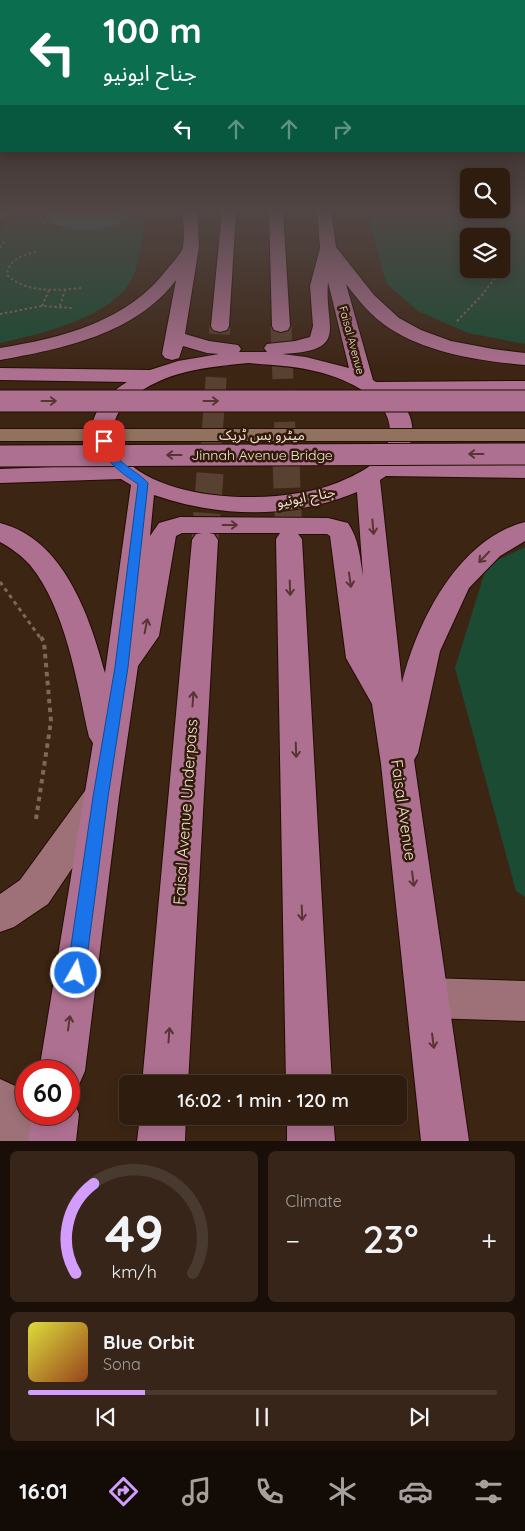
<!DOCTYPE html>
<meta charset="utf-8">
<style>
:root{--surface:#2e1c0f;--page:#362518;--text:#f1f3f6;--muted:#a7a19e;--line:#493a2f;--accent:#d29dfd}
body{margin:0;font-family:Quicksand,"Noto Sans Arabic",sans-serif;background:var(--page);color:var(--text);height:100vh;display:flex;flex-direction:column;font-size:19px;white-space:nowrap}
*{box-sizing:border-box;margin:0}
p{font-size:16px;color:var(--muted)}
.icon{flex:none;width:28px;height:28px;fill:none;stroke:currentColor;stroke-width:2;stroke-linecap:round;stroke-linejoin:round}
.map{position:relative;height:1141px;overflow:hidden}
.drawer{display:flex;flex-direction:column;gap:10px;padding:10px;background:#190f08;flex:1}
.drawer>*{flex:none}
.top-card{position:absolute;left:0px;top:0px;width:525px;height:152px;box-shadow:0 2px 12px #0003,0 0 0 1px var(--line);background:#0b6e4f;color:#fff;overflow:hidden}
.fabs{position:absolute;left:460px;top:168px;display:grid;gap:10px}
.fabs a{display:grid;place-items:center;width:50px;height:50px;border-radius:8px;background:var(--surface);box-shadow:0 2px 12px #0003,0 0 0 1px var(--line);font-size:25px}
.speed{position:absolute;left:15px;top:1060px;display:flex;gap:10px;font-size:25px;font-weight:700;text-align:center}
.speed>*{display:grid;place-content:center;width:65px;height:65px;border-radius:50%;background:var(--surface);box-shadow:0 2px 12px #0003,0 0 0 1px var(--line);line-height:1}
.speed .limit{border:8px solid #d22;background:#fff;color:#111}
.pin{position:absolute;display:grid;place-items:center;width:42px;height:42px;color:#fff;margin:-21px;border-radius:10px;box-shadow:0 2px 8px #0006}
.me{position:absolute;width:55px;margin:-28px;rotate:8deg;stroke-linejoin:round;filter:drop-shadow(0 0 4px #0008)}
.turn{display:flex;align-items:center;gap:18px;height:105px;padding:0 20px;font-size:22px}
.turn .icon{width:65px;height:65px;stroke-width:2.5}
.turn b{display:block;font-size:35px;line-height:42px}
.lanes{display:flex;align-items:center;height:48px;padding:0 20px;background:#0003;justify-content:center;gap:25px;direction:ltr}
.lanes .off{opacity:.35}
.big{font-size:38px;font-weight:600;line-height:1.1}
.drawer .card{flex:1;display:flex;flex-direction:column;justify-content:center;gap:8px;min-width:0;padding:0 18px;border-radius:8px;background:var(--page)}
.drawer .dial{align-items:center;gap:0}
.dial svg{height:130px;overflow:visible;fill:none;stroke:var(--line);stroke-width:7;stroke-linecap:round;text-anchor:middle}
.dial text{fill:var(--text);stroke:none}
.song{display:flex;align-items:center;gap:15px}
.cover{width:60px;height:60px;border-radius:8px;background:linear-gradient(135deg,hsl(60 70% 55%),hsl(20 70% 35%))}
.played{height:5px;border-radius:2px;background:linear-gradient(90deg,var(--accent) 25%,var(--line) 25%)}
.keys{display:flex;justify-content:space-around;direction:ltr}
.heat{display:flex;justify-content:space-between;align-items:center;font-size:28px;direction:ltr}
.drawer .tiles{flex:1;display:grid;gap:10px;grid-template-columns:1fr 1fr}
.card:last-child{grid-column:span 2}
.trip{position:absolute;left:119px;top:1075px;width:288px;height:50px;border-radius:8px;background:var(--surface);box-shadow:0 2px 12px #0003,0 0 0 1px var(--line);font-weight:600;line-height:50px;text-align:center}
.dock{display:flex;height:80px;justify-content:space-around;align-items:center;background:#120b06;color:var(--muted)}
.dock .icon{width:35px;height:35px}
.dock .selected{color:var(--accent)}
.dock b{font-size:22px;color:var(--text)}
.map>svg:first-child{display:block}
</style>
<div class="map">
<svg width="525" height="1141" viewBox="0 0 525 1141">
<rect width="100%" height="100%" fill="#3d2514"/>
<g fill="#1b4b32" fill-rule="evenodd">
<path d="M13,211H148C144,227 139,266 132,279C111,318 41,334 0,343V231Z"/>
<path d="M367,211H525V344L468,333L418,311L386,283ZM501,236V269H469V236Z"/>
<path d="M525,547V897L516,891L455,668L487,565Z"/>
</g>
<path fill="#19828d" d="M53,211H122L124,215C117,236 63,229 48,222L46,217Z"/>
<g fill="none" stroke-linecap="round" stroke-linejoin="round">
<g stroke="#584131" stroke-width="21" stroke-dasharray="21 11" stroke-linecap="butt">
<path d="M281,326L286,462"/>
<path d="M210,462L220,326"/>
</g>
<g stroke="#584131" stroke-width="27" stroke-dasharray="27 13" stroke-linecap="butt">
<path d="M286,461L289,539"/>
<path d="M205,540L211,461"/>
</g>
<defs>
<path id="street" d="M0,211H9L5,218L0,220Z"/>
<g id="secondary">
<path d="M100,784L113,788L118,798L113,808L48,904L14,927L0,932V894L20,880L87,788Z"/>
<path d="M428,978L525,981V1021L428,1018L413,1012L407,998L413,984Z"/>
<path d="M0,1079L22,1089L26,1098V1114H31L38,1141H0Z"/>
</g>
<g id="primary">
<path d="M183,211H197L199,247L185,334L209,341L238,345L241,349L239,352H267L264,348L267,344L295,341L310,337L313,326L310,286L320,248L317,211H331L336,247L374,295L399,318L421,330L451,341L493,349L525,353V365C480,361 427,353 389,328C372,317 358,300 346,284L373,380L376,382L525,381V393L393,394C417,414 418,439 400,462L525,464V478L386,476L380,480L402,683C417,622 458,539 525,522V541L500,556L469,588L440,651L418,753L414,760L469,1141H421L381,764L372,704L346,658L330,536L327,534H298L302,539L332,1084H286L276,539L280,533H209L214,534L218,540L188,1084H142L192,540L196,534L202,533H182L176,536L159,636L138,666L119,797L85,1071L78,1087L69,1090V1071H39L93,743L89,737C77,683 66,609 30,565C22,556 11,548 0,542V523C64,539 90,617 105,673L131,485L121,479L0,483V469L105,465C79,433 94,402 127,382L0,380V368L150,370L178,361L219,354L207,353L183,346L179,358L172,360L165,358L162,354L176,280C136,334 62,349 0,360V348C62,338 129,321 168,268C173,262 182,253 183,246C185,235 183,222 183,211ZM328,282L349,368L306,357L282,354C351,351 324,328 328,282ZM248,363C272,365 296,366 319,372C350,380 403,404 387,445C380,465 352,477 334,484C279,505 162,504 122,456C116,448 113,437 114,427C115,414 122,407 131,399C163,371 207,367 248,363ZM357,492L363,576C360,558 359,539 348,523L328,518L180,517L159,523L150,536L154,495C220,518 292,519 357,492Z"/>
<path d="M222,211H236L229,326L227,330L220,332L213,330L211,326Z"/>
<path d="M269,211H283L290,326L288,330L281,332L274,330L272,326Z"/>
<path d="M69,1096L72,1098L79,1114L76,1141H28L33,1114H69Z"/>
<path d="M140,1116H186L185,1141H137Z"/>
<path d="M287,1116H333L335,1141H287Z"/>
</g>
</defs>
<use href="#street" stroke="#230d00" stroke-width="2"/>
<use href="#secondary" stroke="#230d00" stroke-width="2"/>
<use href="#primary" stroke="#230d00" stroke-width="2"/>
<g stroke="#7d6859" stroke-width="2" stroke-dasharray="2.5 2.5" stroke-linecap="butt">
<path d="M492,211L495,236"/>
<path d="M27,216H42"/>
<path d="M45,224L41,219L47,211"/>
<path d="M118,224L126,219L127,211"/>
<path d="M0,248L5,240"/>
<path d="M36,252C23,255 8,260 7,275C28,294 56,290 82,288"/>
<path d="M42,306L49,290"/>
<path d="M60,306L65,290"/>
<path d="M0,314L42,306L72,308"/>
<path d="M457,321L483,294L506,263L501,253"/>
</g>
<path stroke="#7d6859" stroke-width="3" stroke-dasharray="4 4" stroke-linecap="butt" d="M0,582L41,639"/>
<path stroke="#7d6859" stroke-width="4" stroke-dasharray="4.5 4.5" stroke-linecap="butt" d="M36,819L51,721L44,642L41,637"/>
<use href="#street" fill="#90725f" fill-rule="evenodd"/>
<use href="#secondary" fill="#9e7178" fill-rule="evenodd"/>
<use href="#primary" fill="#ad7090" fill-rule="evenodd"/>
<defs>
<path id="lane-bridge" d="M0,435H525"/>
<g id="primary-bridge">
<path d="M0,401H525"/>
<path d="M0,456L525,454"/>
</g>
</defs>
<use href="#lane-bridge" stroke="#230d00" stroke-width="14" stroke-linecap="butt"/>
<use href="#primary-bridge" stroke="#230d00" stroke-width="23" stroke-linecap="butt"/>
<use href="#lane-bridge" stroke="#90725f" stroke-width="12"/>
<use href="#primary-bridge" stroke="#ad7090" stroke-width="21"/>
</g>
<defs><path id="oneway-shaft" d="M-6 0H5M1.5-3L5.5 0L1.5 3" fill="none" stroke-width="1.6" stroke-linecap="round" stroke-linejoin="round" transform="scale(1.25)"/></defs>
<g stroke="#583532">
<use href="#oneway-shaft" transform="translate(49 401)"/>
<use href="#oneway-shaft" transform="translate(211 401)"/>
<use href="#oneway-shaft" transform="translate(476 454) rotate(180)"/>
<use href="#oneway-shaft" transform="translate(174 455) rotate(180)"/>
<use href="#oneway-shaft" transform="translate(230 525)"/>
<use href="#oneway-shaft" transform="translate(373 527) rotate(85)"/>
<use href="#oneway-shaft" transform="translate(484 557) rotate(134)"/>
<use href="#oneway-shaft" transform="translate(350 580) rotate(82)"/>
<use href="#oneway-shaft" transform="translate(290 588) rotate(88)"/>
<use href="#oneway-shaft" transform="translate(146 626) rotate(-79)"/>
<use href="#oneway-shaft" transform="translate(193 699) rotate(-86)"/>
<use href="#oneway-shaft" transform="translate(296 750) rotate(88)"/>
<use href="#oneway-shaft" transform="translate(413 879) rotate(83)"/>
<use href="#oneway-shaft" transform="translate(302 913) rotate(88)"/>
<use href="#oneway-shaft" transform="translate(69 1023) rotate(-82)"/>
<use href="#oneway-shaft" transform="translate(169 1035) rotate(-86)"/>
<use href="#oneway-shaft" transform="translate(433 1041) rotate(83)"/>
</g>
<linearGradient id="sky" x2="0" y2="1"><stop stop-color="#22140b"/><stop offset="0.57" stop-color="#514645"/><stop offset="1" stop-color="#514645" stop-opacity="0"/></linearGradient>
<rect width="525" height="371" fill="url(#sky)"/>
<path fill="#1a73e8" stroke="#114b97" d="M104,438L109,441C115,464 134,468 148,483L128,667L108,797L85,973L82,979L76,981L70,979L67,973L93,797L115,667L138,484C121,473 104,461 99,441Z"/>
<g text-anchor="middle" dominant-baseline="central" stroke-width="5" stroke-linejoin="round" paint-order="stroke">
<g font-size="11" fill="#f1e0d6" stroke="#331b0a">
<text transform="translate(352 340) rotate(75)">Faisal Avenue</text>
</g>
<g font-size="14" fill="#f1e0d6" stroke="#331b0a">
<text x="262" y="435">میٹرو بس ٹریک</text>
<text x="262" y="455">Jinnah Avenue Bridge</text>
<text transform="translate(306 497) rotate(-11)">جناح ایونیو</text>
</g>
<g font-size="16" fill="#f1e0d6" stroke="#331b0a">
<text transform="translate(404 810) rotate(82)">Faisal Avenue</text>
<text transform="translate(185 812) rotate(-86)">Faisal Avenue Underpass</text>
</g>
</g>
</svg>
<div class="fabs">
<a><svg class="icon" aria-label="search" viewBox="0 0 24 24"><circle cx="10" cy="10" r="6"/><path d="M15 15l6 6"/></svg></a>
<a><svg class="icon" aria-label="layers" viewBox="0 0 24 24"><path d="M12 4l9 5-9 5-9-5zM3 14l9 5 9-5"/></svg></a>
</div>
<div class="speed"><div class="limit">60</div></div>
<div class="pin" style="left:104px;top:441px;background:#d93025"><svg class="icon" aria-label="arrive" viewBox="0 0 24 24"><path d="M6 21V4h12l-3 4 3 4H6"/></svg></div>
<svg class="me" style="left:76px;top:973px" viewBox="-20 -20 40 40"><circle r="17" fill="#1a73e8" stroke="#fff" stroke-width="3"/><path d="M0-11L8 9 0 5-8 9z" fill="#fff"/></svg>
<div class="trip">16:02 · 1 min · 120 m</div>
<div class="top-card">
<div class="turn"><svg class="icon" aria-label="left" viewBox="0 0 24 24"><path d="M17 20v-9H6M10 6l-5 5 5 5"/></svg><div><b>100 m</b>جناح ایونیو</div></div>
<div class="lanes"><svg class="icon" aria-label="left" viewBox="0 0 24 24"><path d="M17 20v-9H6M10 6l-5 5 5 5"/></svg><svg class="icon off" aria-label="ahead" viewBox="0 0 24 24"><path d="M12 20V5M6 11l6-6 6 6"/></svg><svg class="icon off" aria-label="ahead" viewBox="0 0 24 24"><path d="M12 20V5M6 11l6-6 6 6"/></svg><svg class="icon off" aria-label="right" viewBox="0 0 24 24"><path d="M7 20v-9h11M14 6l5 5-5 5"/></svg></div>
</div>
</div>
<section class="drawer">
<div class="tiles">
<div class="card dial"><svg viewBox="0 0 100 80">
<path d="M14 69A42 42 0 1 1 86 69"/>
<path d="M14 69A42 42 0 0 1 25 14" stroke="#d29dfd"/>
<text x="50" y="56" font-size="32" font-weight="700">49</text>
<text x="50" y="72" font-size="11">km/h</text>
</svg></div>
<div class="card"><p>Climate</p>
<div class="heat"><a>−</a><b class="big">23°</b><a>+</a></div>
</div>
<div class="card">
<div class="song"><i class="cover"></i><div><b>Blue Orbit</b><p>Sona</p></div></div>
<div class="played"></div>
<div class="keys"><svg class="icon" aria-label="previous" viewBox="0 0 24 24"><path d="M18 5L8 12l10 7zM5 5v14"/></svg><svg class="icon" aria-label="pause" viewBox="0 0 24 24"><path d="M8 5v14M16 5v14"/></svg><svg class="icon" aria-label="next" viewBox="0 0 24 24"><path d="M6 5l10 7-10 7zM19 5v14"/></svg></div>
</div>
</div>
</section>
<nav class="dock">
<b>16:01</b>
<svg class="icon selected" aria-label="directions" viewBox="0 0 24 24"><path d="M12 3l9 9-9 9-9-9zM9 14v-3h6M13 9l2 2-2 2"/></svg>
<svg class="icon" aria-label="music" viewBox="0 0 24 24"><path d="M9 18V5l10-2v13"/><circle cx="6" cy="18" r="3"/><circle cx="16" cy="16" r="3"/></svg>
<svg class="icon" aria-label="phone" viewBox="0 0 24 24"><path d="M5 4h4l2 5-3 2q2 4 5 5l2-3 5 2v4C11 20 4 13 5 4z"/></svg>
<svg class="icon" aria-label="climate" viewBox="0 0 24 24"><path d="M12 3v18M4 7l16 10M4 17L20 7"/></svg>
<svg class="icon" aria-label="car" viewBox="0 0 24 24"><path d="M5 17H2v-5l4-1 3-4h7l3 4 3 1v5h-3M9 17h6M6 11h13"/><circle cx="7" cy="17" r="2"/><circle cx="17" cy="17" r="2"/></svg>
<svg class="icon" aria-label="filters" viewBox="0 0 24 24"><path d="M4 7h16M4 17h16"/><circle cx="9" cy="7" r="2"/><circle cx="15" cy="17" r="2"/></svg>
</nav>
